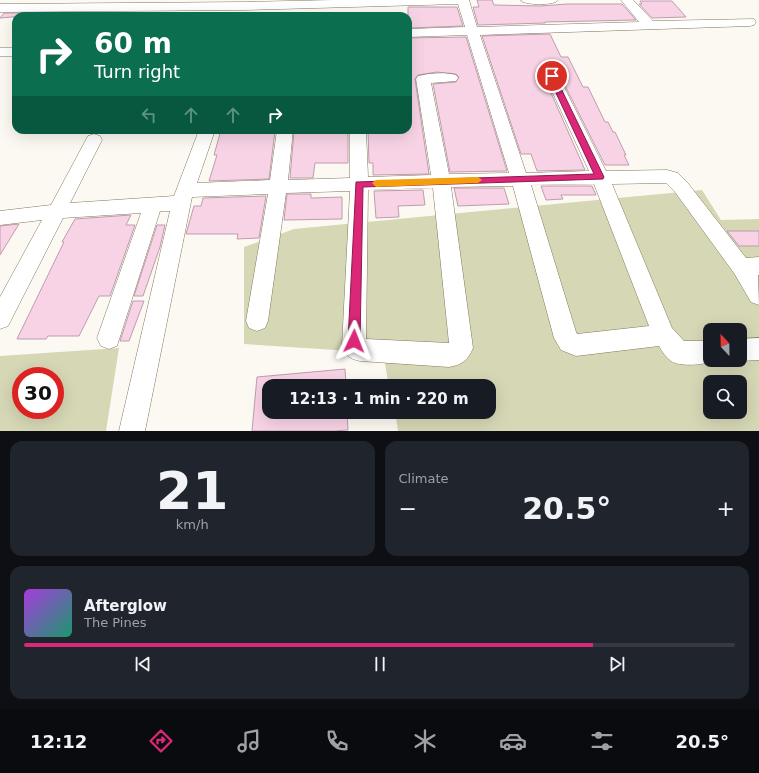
<!DOCTYPE html>
<meta charset="utf-8">
<style>
:root{--surface:#171b24;--page:#20242c;--text:#f1f3f6;--muted:#9ea1a6;--line:#363941;--accent:#db2777}
body{margin:0;font-family:"DejaVu Sans",sans-serif;background:var(--page);color:var(--text);height:100vh;display:flex;flex-direction:column;font-size:15px;white-space:nowrap}
*{box-sizing:border-box;margin:0}
p{font-size:13px;color:var(--muted)}
.icon{flex:none;width:22px;height:22px;fill:none;stroke:currentColor;stroke-width:2;stroke-linecap:round;stroke-linejoin:round}
.map{position:relative;height:431px;overflow:hidden}
.sheet{display:flex;flex-direction:column;gap:10px;padding:10px;background:#0d0f14;flex:1}
.sheet>*{flex:none}
.guide{position:absolute;left:12px;top:12px;width:400px;height:122px;border-radius:12px;box-shadow:0 4px 16px #0002;background:#0b6e4f;color:#fff;overflow:hidden}
.needle{width:26px;rotate:338deg}
.controls{position:absolute;left:703px;top:323px;display:grid;gap:8px}
.controls a{display:grid;place-items:center;width:44px;height:44px;border-radius:8px;background:var(--surface);box-shadow:0 4px 16px #0002;font-size:20px}
.speed{position:absolute;left:12px;top:367px;display:flex;gap:8px;font-size:20px;font-weight:700;text-align:center}
.speed>*{display:grid;place-content:center;width:52px;height:52px;border-radius:50%;background:var(--surface);box-shadow:0 4px 16px #0002;line-height:1}
.speed .limit{border:6px solid #d22;background:#fff;color:#111}
.pin{position:absolute;display:grid;place-items:center;width:34px;height:34px;color:#fff;margin:-17px;border:2px solid #fff;border-radius:50%;box-shadow:0 1px 4px #0007}
.me{position:absolute;width:44px;margin:-22px;rotate:2deg;stroke-linejoin:round;filter:drop-shadow(0 0 3px #0008)}
.turn{display:flex;align-items:center;gap:14px;height:84px;padding:0 16px;font-size:18px}
.turn .icon{width:52px;height:52px;stroke-width:2.5}
.turn b{display:block;font-size:28px;line-height:34px}
.lanes{display:flex;align-items:center;height:38px;padding:0 16px;background:#0003;justify-content:center;gap:20px;direction:ltr}
.lanes .off{opacity:.35}
.big{font-size:30px;font-weight:700;line-height:1.1}
.sheet .widget{flex:1;display:flex;flex-direction:column;justify-content:center;gap:6px;min-width:0;padding:0 14px;border-radius:12px;background:var(--page)}
.sheet .dial{align-items:center;gap:0}
.dial b{font-size:52px;line-height:1}
.song{display:flex;align-items:center;gap:12px}
.cover{width:48px;height:48px;border-radius:6px;background:linear-gradient(135deg,hsl(280 70% 55%),hsl(160 70% 35%))}
.played{height:4px;border-radius:2px;background:linear-gradient(90deg,var(--accent) 80%,var(--line) 80%)}
.keys{display:flex;justify-content:space-around;direction:ltr}
.heat{display:flex;justify-content:space-between;align-items:center;font-size:22px;direction:ltr}
.sheet .tiles{flex:1;display:grid;gap:10px;grid-template-columns:1fr 1fr}
.widget:last-child{grid-column:span 2}
.trip{position:absolute;left:262px;top:379px;width:234px;height:40px;border-radius:12px;background:var(--surface);box-shadow:0 4px 16px #0002;font-weight:700;line-height:40px;text-align:center}
.menu{display:flex;height:64px;justify-content:space-around;align-items:center;background:#090b0e;color:var(--muted)}
.menu .icon{width:28px;height:28px}
.menu .selected{color:var(--accent)}
.menu b{font-size:18px;color:var(--text)}
.map>svg:first-child{display:block}
</style>
<div class="map">
<svg width="759" height="431" viewBox="0 0 759 431">
<rect width="100%" height="100%" fill="#fcf9f3"/>
<g fill="#d5d7b5" fill-rule="evenodd">
<path d="M702,190L721,220L759,219V431H398L395,412H489V386H389L383,353L244,344V247L294,229ZM710,330H740V360H710ZM710,382H740V412H710Z"/>
<path d="M119,348L106,431H0V356ZM21,376H55V410H21Z"/>
</g>
<g fill="#f8d3e5" stroke="#bd9dad">
<path d="M477,0H492L494,5L540,6L567,4H622L636,20L545,22V23L478,25L473,7H479Z"/>
<path d="M640,1H672L686,17L652,18L639,4H642Z"/>
<path d="M408,7H457L463,26L408,28Z"/>
<path d="M4,13H37L35,15L0,18Z"/>
<path d="M550,34L561,57H568L583,87H588L605,122H608L613,132H615L626,155H624L629,165H605L558,72L552,71L546,72L544,77L585,170L537,171L531,154H521L482,36Z"/>
<path d="M466,37L507,171L450,172L433,84L456,82L459,77L456,74L437,72L418,75L415,79L429,174L373,175V163H369L368,130H408V38Z"/>
<path d="M221,130L275,131L269,179L209,181L217,155H214Z"/>
<path d="M348,130V163H315L313,178H290L294,131Z"/>
<path d="M541,186H592L596,195H561L563,199L546,200Z"/>
<path d="M454,188H504L509,204L458,206Z"/>
<path d="M423,190L425,205L398,206L399,217L376,218L374,191Z"/>
<path d="M287,194H311V198H313L342,197V219L284,220Z"/>
<path d="M266,196L259,238L237,239L238,234H186L194,206H201L203,198Z"/>
<path d="M131,215L126,225H135L110,296H99L79,336H48L46,339H17L64,242H62L75,219Z"/>
<path d="M19,224L0,255V226Z"/>
<path d="M157,225H165L160,247L143,296H134Z"/>
<path d="M727,231H759V246H739Z"/>
<path d="M133,301H144L129,341H120Z"/>
<path d="M345,369L346,386H269V412H347L348,430L333,431H252L257,377Z"/>
</g>
<g fill="none" stroke-linecap="round" stroke-linejoin="round">
<defs>
<g id="minor">
<path d="M334,0H469L477,27L639,22L621,0H633L653,21L754,19L756,22L754,25L750,26L480,35L526,173L589,171L545,76L547,73L552,72L557,73L606,171L667,170L678,173L687,182L746,258L759,257V275H758L759,305L751,302L734,273L675,192L666,183L612,184L672,328L684,341H710V360H718C707,364 682,368 671,361C666,357 662,352 659,346L576,356L561,350L554,338L513,186L451,187L473,348C468,360 462,365 449,367L360,361C350,359 346,356 342,346L350,191L286,193L268,321L265,328L257,331L249,328L246,321L268,194L192,197L145,431H119L170,211H160L117,346L109,349L101,346L97,338L141,213L63,218L8,326L0,329V297L42,220L0,225V211L51,205L88,136L94,134L100,136L102,140L70,203L174,196L199,130H215L197,183L270,180L277,130H293L288,180L350,178V130H366L368,177L431,175L416,79L418,76C429,73 445,72 456,75L458,78L456,81L431,83L449,174L509,173L467,35L408,37V29L465,27L458,4L245,10L0,12V4L245,2ZM594,184L649,326L577,334L576,332L531,185ZM433,188L449,343L366,339L368,190Z"/>
<path d="M521,0H558L556,2C547,5 532,5 523,2Z"/>
<rect x="0" y="48" width="16" height="8"/>
<path d="M759,338V360L740,361L737,360H740V339Z"/>
</g>
</defs>
<use href="#minor" stroke="#85775b" stroke-width="1"/>
<use href="#minor" fill="#fff" fill-rule="evenodd"/>
</g>
<path fill="#db2777" stroke="#8e194d" d="M552,74L555,76L604,177L603,179L363,187L360,341L358,345L354,346L350,345L348,341L356,182L594,174L548,76Z"/>
<path fill="#f59e0b" d="M478,177L482,180L478,183L376,187L372,183L376,180Z"/>
</svg>
<div class="controls">
<a><svg class="needle" viewBox="-14 -14 28 28"><path d="M0-13l5 13h-10z" fill="#e53935"/><path d="M0 13l5-13h-10z" fill="#9ea1a6"/></svg></a>
<a><svg class="icon" aria-label="search" viewBox="0 0 24 24"><circle cx="10" cy="10" r="6"/><path d="M15 15l6 6"/></svg></a>
</div>
<div class="speed"><div class="limit">30</div></div>
<div class="pin" style="left:552px;top:76px;background:#d93025"><svg class="icon" aria-label="arrive" viewBox="0 0 24 24"><path d="M6 21V4h12l-3 4 3 4H6"/></svg></div>
<svg class="me" style="left:354px;top:341px" viewBox="-20 -20 40 40"><path d="M0-17L14 15 0 8-14 15z" fill="#db2777" stroke="#fff" stroke-width="4"/></svg>
<div class="trip">12:13 · 1 min · 220 m</div>
<div class="guide">
<div class="turn"><svg class="icon" aria-label="right" viewBox="0 0 24 24"><path d="M7 20v-9h11M14 6l5 5-5 5"/></svg><div><b>60 m</b>Turn right</div></div>
<div class="lanes"><svg class="icon off" aria-label="left" viewBox="0 0 24 24"><path d="M17 20v-9H6M10 6l-5 5 5 5"/></svg><svg class="icon off" aria-label="ahead" viewBox="0 0 24 24"><path d="M12 20V5M6 11l6-6 6 6"/></svg><svg class="icon off" aria-label="ahead" viewBox="0 0 24 24"><path d="M12 20V5M6 11l6-6 6 6"/></svg><svg class="icon" aria-label="right" viewBox="0 0 24 24"><path d="M7 20v-9h11M14 6l5 5-5 5"/></svg></div>
</div>
</div>
<section class="sheet">
<div class="tiles">
<div class="widget dial"><b>21</b><p>km/h</p></div>
<div class="widget"><p>Climate</p>
<div class="heat"><a>−</a><b class="big">20.5°</b><a>+</a></div>
</div>
<div class="widget">
<div class="song"><i class="cover"></i><div><b>Afterglow</b><p>The Pines</p></div></div>
<div class="played"></div>
<div class="keys"><svg class="icon" aria-label="previous" viewBox="0 0 24 24"><path d="M18 5L8 12l10 7zM5 5v14"/></svg><svg class="icon" aria-label="pause" viewBox="0 0 24 24"><path d="M8 5v14M16 5v14"/></svg><svg class="icon" aria-label="next" viewBox="0 0 24 24"><path d="M6 5l10 7-10 7zM19 5v14"/></svg></div>
</div>
</div>
</section>
<nav class="menu">
<b>12:12</b>
<svg class="icon selected" aria-label="directions" viewBox="0 0 24 24"><path d="M12 3l9 9-9 9-9-9zM9 14v-3h6M13 9l2 2-2 2"/></svg>
<svg class="icon" aria-label="music" viewBox="0 0 24 24"><path d="M9 18V5l10-2v13"/><circle cx="6" cy="18" r="3"/><circle cx="16" cy="16" r="3"/></svg>
<svg class="icon" aria-label="phone" viewBox="0 0 24 24"><path d="M5 4h4l2 5-3 2q2 4 5 5l2-3 5 2v4C11 20 4 13 5 4z"/></svg>
<svg class="icon" aria-label="climate" viewBox="0 0 24 24"><path d="M12 3v18M4 7l16 10M4 17L20 7"/></svg>
<svg class="icon" aria-label="car" viewBox="0 0 24 24"><path d="M5 17H2v-5l4-1 3-4h7l3 4 3 1v5h-3M9 17h6M6 11h13"/><circle cx="7" cy="17" r="2"/><circle cx="17" cy="17" r="2"/></svg>
<svg class="icon" aria-label="filters" viewBox="0 0 24 24"><path d="M4 7h16M4 17h16"/><circle cx="9" cy="7" r="2"/><circle cx="15" cy="17" r="2"/></svg>
<b>20.5°</b>
</nav>
